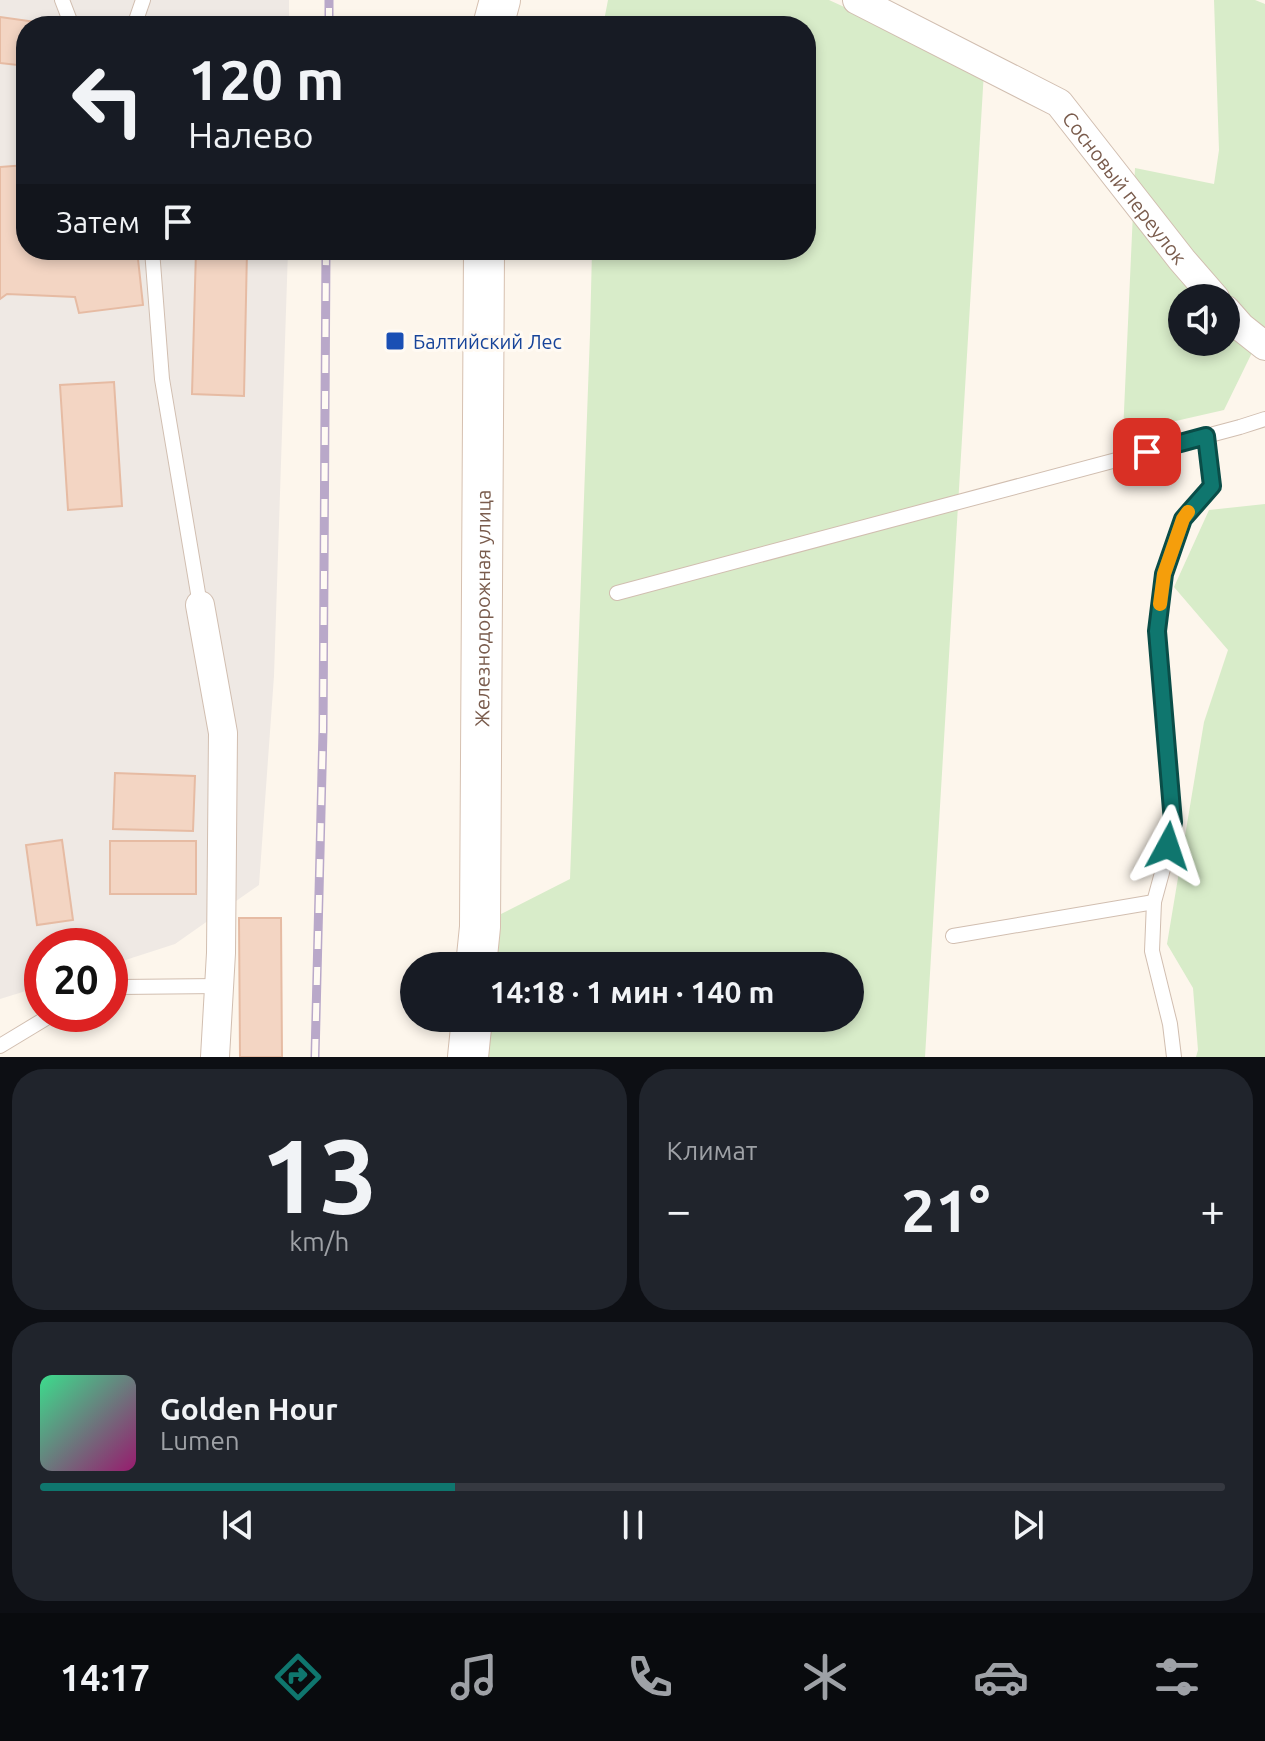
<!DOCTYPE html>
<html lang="ru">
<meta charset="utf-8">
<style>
:root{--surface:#171b24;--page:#20242c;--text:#f1f3f6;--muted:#9ea1a6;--line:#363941;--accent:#0f766e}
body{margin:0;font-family:Ubuntu,sans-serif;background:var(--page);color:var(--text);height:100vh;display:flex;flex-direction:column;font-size:30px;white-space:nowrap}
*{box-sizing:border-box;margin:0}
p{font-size:26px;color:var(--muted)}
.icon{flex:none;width:44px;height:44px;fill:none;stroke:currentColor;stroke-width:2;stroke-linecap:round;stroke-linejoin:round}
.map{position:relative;height:1057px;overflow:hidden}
.details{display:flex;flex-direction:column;gap:12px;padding:12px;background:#0d0f14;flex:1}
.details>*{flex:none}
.top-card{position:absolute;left:16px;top:16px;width:800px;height:244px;border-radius:32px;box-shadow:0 4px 12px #0003;background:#171b24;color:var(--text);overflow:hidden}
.tools{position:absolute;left:1168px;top:284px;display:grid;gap:16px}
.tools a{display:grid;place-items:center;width:72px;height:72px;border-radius:50%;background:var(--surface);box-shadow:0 4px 12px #0003;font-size:40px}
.speed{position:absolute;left:24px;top:928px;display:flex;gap:16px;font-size:40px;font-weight:700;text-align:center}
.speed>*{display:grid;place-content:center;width:104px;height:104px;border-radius:50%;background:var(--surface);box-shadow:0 4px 12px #0003;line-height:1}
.speed .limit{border:12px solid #d22;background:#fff;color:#111}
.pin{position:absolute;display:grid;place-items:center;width:68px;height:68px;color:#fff;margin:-34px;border-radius:16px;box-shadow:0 4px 12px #0006}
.me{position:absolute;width:88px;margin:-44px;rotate:5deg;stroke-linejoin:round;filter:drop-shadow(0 0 6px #0008)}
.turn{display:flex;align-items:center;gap:28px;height:168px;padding:0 40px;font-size:36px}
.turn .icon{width:104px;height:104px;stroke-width:2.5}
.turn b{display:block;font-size:56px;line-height:68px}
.then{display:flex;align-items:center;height:76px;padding:0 40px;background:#0003;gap:16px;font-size:30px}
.big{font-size:60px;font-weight:700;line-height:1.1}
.details .tile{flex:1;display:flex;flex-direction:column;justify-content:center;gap:12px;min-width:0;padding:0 28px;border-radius:32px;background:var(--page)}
.details .dial{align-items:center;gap:0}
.dial b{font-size:104px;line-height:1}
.song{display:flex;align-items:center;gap:24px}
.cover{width:96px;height:96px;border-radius:12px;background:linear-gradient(135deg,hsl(150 70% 55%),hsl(320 70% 35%))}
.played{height:8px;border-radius:4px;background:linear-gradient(90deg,var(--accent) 35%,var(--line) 35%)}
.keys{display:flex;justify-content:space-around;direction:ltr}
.heat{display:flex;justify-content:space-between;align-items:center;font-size:44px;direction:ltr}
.details .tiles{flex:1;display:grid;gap:12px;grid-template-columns:1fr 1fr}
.tile:last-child{grid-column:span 2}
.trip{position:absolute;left:400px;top:952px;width:464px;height:80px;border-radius:40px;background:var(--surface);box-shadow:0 4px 12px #0003;font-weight:700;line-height:80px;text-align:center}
.tabs{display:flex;height:128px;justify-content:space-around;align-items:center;background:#090b0e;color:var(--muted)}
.tabs .icon{width:56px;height:56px}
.tabs .current{color:var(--accent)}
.tabs b{font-size:36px;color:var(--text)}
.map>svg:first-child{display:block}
</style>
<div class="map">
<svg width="1265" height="1057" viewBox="0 0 1265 1057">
<rect width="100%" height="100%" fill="#fdf6ec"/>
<path fill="#efe9e4" d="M0,0H289V26H26V250H288L274,676L259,885L175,944L110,965V946H42V986L0,999Z"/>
<g fill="#d8ecc9" fill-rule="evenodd">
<path d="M608,0H829L984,71L925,1057H487L490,1018H850V966H495L499,915L570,879L590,334L592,250H806V26H603Z"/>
<path d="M1214,0H1255L1265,4V326L1224,410L1123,433L1135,168L1214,184L1219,150ZM1182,298H1226V342H1182Z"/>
<path d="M1265,504V1057H1196L1198,1050L1193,988L1167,944L1204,722L1228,650L1174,587L1209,510Z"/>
</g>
<g fill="#f3d5c3" stroke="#e6bba3" stroke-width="2">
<path d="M0,17L64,26H26V66L0,63Z"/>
<path d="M200,20L256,21V26H199Z"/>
<path d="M26,165V250H137L143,305L79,313L75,297L7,294L0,299V167Z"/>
<path d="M196,250H247L244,396L192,394Z"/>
<path d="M114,382L122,506L68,510L60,385Z"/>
<path d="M115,773L195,776L193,831L113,829Z"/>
<path d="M62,840L73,920L37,925L26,845Z"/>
<rect x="110" y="841" width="86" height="53"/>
<path d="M239,918H281L282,1057H240Z"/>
</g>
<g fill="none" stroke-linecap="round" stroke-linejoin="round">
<defs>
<g id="lane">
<path d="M62,0L72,26"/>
<path d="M134,26L143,0"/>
<path d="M152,250L162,379L200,605"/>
<path d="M617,593L1240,427L1265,419"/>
<path d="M953,936L1154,902"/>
<path d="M110,991L119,987L219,986"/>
<path d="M0,1046L53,1014"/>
<path d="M1174,1057L1170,1024L1152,951L1154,902L1163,869L1173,822L1157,631L1164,574L1183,519L1212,486L1206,436"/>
</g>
<g id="street">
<path id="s1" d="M857,0L1059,103L1182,260L1215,298"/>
<path d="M1226,310L1241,327L1265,346"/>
<path d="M200,605L223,733L221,953L215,1057"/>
</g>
<g id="secondary">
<path d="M493,26L500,0"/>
<path id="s2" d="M476,966L480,927L484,250"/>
<path d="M468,1057L472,1018"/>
</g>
</defs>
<use href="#lane" stroke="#d1beb0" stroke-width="16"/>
<use href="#street" stroke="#d1beb0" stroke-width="30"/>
<use href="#secondary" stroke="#d6c0b0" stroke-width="42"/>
<use href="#lane" stroke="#fff" stroke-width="14"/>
<use href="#street" stroke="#fff" stroke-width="28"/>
<use href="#secondary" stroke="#fff" stroke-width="40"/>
<defs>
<g id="rail">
<path d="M329,26V0"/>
<path d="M315,1057L323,730L326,250"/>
</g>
</defs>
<use href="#rail" stroke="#b9a8c9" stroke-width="9"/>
<use href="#rail" stroke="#fffaf3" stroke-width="6" stroke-dasharray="18" stroke-linecap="butt"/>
</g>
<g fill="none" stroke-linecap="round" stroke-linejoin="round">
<defs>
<path id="route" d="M1147,452L1206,436L1212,486L1183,519L1164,574L1157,631L1173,822L1168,846"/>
</defs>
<use href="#route" stroke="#0a4d48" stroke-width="20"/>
<use href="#route" stroke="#0f766e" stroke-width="14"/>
<path stroke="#f59e0b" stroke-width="14" d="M1160,604L1164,574L1183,519L1188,512"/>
</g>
<rect fill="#1a4fb4" stroke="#fffaf3" stroke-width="3" x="385" y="331" width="20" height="20" rx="4"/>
<g text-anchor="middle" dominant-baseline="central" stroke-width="6" stroke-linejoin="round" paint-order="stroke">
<g font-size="20" fill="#7a5c4d" stroke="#fffaf3">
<text stroke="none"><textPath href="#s1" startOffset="334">Сосновый переулок</textPath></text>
<text stroke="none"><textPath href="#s2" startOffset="358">Железнодорожная улица</textPath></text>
</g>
<g font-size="20" fill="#164399" stroke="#fffaf3" text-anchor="start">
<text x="413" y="341">Балтийский Лес</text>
</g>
</g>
</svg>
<div class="tools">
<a><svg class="icon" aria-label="sound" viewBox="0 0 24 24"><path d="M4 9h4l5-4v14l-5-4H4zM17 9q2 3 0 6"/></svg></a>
</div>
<div class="speed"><div class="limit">20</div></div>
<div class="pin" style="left:1147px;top:452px;background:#d93025"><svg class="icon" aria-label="arrive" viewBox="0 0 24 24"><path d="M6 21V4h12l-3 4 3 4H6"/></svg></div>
<svg class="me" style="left:1168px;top:846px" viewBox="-20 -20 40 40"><path d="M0-17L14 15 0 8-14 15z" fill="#0f766e" stroke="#fff" stroke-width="4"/></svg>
<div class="trip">14:18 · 1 мин · 140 m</div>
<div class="top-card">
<div class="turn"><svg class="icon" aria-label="left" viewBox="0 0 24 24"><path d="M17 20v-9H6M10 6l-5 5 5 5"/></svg><div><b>120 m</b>Налево</div></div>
<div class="then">Затем<svg class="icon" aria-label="arrive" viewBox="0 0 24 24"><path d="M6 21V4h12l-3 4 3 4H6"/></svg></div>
</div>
</div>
<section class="details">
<div class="tiles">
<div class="tile dial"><b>13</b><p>km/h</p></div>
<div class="tile"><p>Климат</p>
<div class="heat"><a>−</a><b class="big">21°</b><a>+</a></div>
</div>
<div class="tile">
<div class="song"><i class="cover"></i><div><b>Golden Hour</b><p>Lumen</p></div></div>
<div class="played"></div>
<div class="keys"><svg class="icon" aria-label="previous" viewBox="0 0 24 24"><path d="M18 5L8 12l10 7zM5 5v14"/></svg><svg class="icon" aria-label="pause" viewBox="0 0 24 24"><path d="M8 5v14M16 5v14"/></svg><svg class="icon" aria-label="next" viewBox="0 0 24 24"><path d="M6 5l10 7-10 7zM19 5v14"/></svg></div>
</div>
</div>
</section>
<nav class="tabs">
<b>14:17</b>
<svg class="icon current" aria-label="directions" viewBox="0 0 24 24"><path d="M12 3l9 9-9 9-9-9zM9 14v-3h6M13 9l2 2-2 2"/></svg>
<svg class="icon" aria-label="music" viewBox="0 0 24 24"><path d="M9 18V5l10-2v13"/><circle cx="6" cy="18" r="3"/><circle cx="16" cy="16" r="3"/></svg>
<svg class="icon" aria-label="phone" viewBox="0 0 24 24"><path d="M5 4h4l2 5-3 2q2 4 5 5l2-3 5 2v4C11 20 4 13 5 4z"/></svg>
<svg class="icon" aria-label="climate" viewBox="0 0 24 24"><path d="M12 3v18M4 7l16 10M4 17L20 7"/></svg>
<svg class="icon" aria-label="car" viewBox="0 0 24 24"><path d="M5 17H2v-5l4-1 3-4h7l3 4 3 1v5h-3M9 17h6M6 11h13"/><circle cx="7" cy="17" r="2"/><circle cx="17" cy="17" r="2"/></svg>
<svg class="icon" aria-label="filters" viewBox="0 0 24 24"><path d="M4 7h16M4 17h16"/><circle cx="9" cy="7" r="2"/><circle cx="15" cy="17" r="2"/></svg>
</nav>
